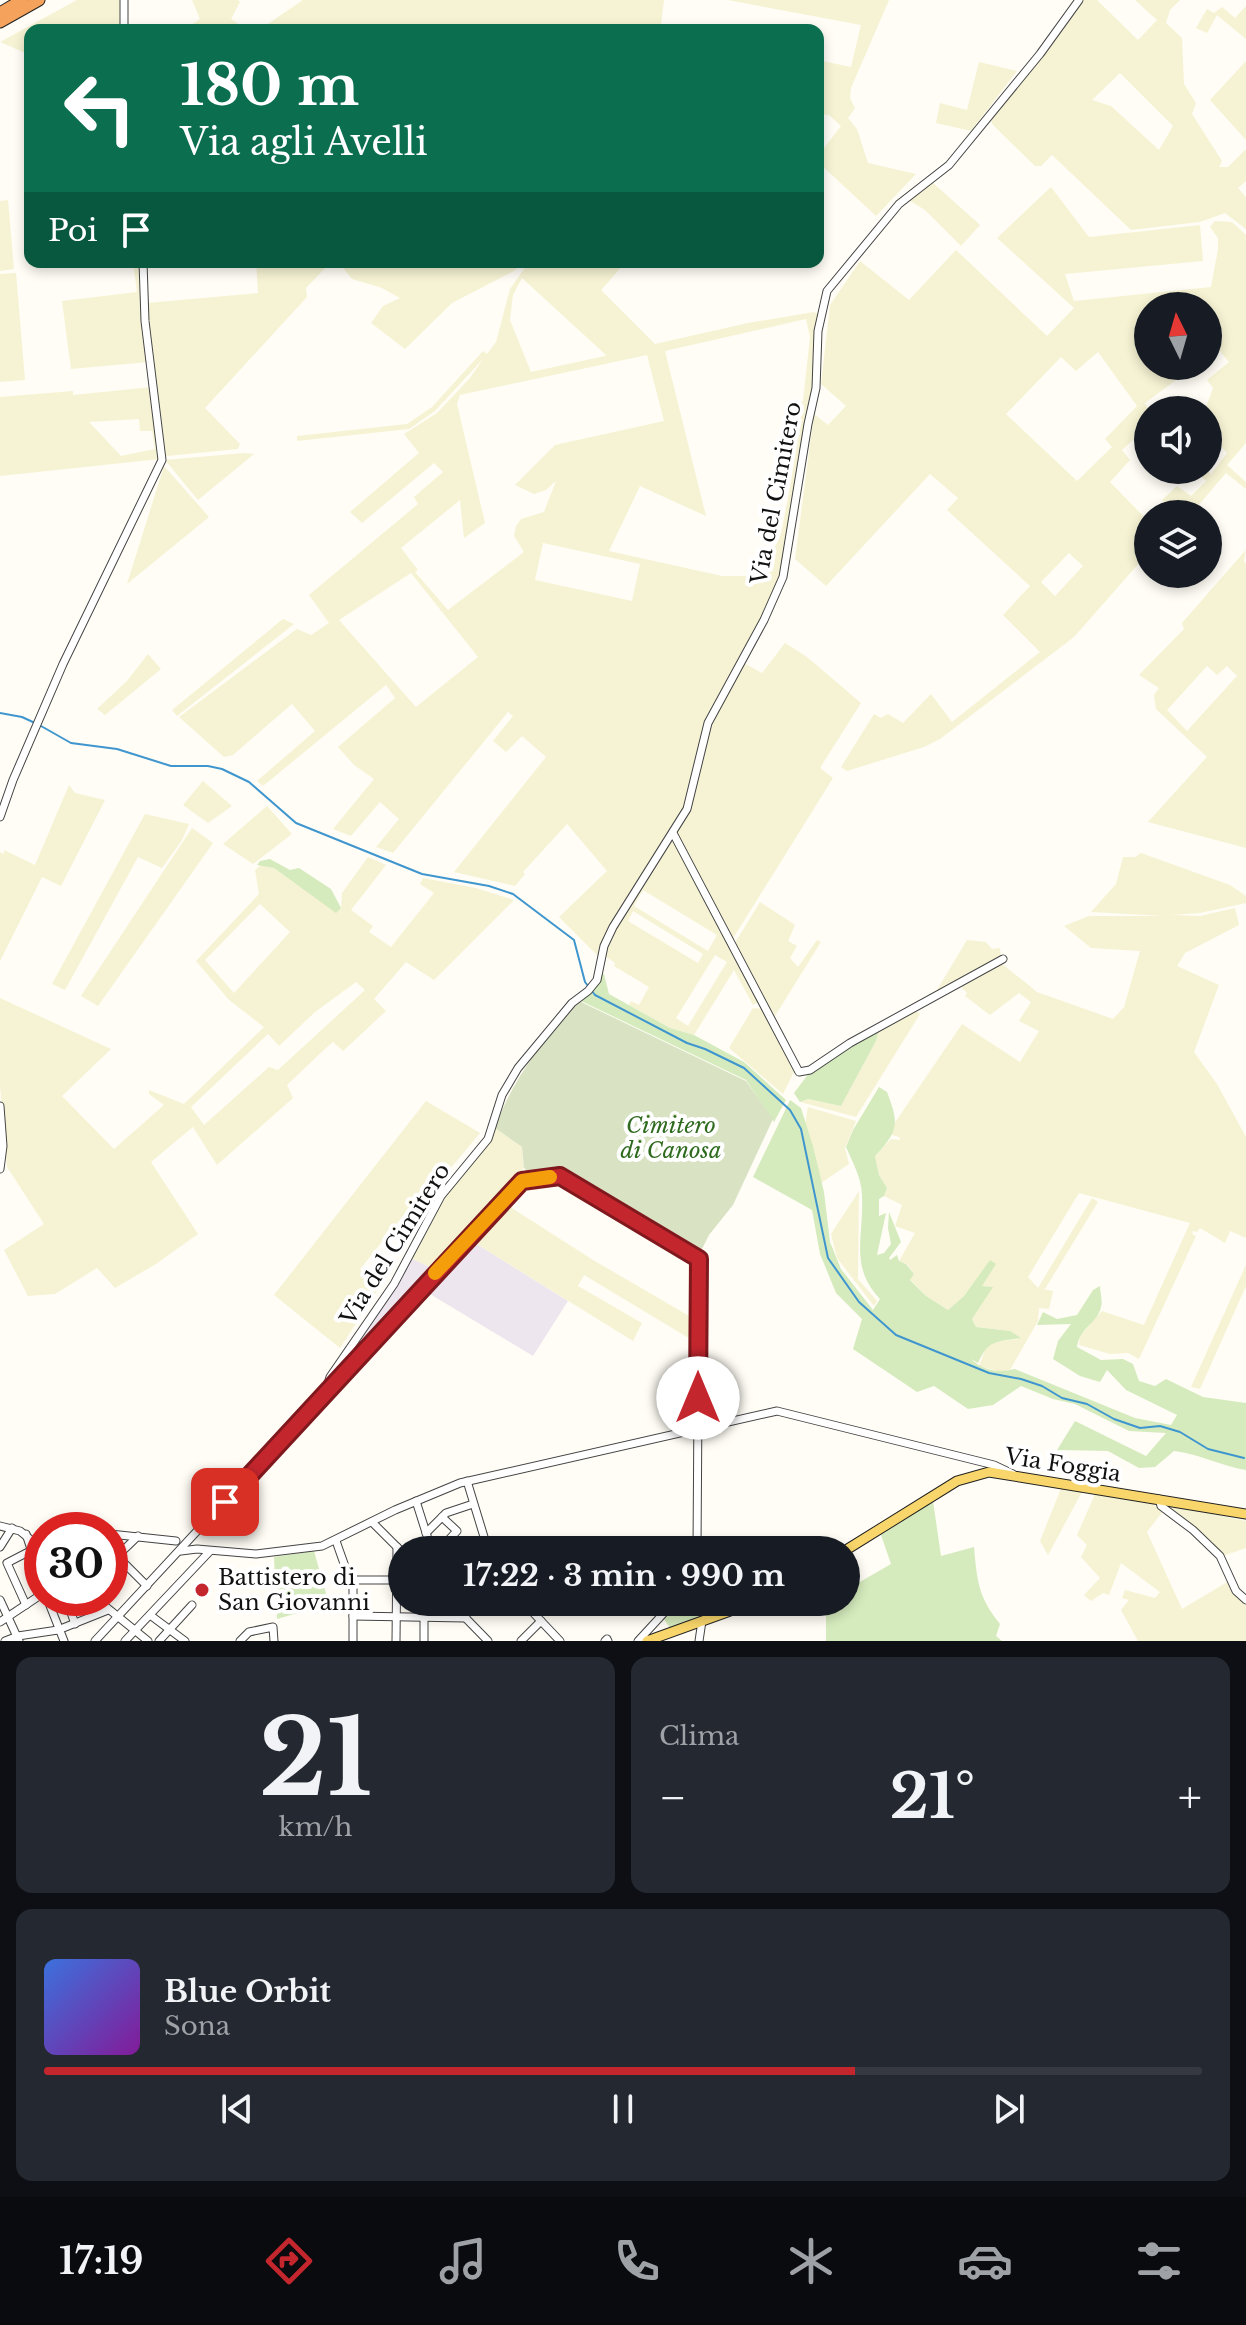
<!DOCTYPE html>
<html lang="it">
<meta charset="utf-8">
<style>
:root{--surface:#171b24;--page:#242831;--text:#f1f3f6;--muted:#9ea1a6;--line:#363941;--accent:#c4262e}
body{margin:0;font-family:"Libre Baskerville",serif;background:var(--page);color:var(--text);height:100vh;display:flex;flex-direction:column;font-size:30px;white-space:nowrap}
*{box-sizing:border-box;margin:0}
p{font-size:26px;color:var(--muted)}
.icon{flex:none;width:44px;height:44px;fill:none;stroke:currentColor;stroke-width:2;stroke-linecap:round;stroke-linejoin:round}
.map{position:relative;height:1641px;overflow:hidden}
.side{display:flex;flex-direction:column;gap:16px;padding:16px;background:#0d0f14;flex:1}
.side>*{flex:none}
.top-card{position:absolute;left:24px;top:24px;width:800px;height:244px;border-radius:16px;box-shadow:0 4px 12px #0003;background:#0b6e4f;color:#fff;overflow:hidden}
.needle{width:52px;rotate:355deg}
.tools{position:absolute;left:1134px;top:292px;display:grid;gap:16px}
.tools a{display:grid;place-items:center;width:88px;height:88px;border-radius:50%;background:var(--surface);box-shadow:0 4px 12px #0003;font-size:40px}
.speed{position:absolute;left:24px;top:1512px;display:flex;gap:16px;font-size:40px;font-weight:700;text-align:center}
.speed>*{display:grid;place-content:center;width:104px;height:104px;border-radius:50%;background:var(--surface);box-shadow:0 4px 12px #0003;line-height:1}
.speed .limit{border:12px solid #d22;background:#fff;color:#111}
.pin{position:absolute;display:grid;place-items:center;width:68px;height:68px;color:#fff;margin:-34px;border-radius:16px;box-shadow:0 4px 12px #0006}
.me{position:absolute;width:88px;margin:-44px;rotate:0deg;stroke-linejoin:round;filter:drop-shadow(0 0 6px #0008)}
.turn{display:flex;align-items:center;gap:28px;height:168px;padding:0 24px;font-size:36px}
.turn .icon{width:104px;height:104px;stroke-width:2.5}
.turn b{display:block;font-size:56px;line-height:68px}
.then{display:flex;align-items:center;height:76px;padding:0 24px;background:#0003;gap:16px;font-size:30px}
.big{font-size:60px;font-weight:700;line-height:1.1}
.side .tile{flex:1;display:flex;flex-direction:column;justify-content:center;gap:12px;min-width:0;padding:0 28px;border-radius:16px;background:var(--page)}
.side .dial{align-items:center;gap:0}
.dial b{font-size:104px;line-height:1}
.song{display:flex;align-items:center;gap:24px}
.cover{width:96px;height:96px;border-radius:12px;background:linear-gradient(135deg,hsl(220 70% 55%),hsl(290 70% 35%))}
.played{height:8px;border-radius:4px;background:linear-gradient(90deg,var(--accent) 70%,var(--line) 70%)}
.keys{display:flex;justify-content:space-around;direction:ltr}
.heat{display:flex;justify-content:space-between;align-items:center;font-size:44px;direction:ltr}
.side .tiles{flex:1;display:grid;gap:16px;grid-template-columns:1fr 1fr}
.tile:last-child{grid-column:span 2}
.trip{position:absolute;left:388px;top:1536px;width:472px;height:80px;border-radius:40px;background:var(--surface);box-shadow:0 4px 12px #0003;font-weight:700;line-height:80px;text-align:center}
.tabs{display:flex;height:128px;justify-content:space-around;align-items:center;background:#090b0e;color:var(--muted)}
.tabs .icon{width:56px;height:56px}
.tabs .active{color:var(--accent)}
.tabs b{font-size:36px;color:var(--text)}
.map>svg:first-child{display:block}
</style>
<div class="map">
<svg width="1246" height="1641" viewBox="0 0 1246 1641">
<rect width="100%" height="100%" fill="#fffdf5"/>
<g fill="#eee6ef">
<path d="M472,1241L568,1301L533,1356L425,1291Z"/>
<path d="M411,1258L434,1269L342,1371L339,1369Z"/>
</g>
<g fill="#f6f3d4" fill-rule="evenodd">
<path d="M77,0H124L126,30H30V55L0,42Z"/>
<path d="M192,0H238L240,2L231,19L247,30H184L200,19Z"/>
<path d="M303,0H664L661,25L685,30H259Z"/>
<path d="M728,0H889L851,88L850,98L855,108L848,118L857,129L868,163L916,174L876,216L818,162V156L841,126L829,115L818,114V60L851,67L861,25Z"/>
<path d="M1080,0H1097L1138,40L1157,20L1135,0H1180L1170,10L1166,23L1182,38L1184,84L1196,103L1192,114L1222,161L1219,167H1228L1246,149V181L1238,188L1246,197V229L1225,213L1200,222L1131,230L1052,155L1041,166H1035L993,125L989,116ZM1120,73L1173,126L1159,150L1111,106L1092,100Z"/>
<path d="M1246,6V39L1217,15L1207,33L1196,28L1207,9L1214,13L1222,7L1235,18Z"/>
<path d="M1246,61V140L1210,100Z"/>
<path d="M979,62L1017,71L971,131L936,123L940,103L967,110Z"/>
<path d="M932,182L980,225L961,246L925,210L907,199Z"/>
<path d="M1051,187L1089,237L1200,225L1203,261L1065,274L1074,301L1211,287L1218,249V238L1210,227L1215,221L1232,222L1246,235V443L1227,465L1246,482V489L1226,473L1191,514H1177L1162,500L1177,486L1191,496L1206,481L1194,470H1207L1211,474L1227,453L1208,432V410H1205L1213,388L1207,380L1229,362L1218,349L1208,356V306H1148V366H1195L1145,403L1149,410L1148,426L1122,450L1130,460L1110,482L1148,521V553L1074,637L940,739L924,747L847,771L841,767L874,714L881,718L888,714L903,723L931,694L952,722L1040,652L1003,615L1030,586L947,510L958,498L930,474L826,586L795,559L814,414L828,425L846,406L821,384L830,305L860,261L909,300L956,250L1047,336L1074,308L997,238ZM1098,352L1137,406L1105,439L1112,447L1077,481L1006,414L1061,357L1076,371ZM1069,553L1083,566L1055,596L1041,582Z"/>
<path d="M8,200L14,269L0,271V201Z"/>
<path d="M133,262H142L149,362L71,369L62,301L137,292Z"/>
<path d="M256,262H331L306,288L307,297L205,408L240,444L238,449L167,456L164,454L147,303L258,293Z"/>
<path d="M341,262H523L514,271L452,303L405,349L371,323L383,306L400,298L382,288L352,279L340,264Z"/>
<path d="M529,262H626L601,290L655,344L748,323L814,312L820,315L816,381L789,539L777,591L708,718L685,811L620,908L600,958L559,917L607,871L567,824L523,872L525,874L515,886L454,872L546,757L522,736L506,752L493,741L513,716L508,712L393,853L376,847L399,819L380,802L351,836L333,829L374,779L354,765L338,747L395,698L386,685L263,786L257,781L315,731L292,704L233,755L224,757L179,717L297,629L311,635L329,623L309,595L418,504L414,497L443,472L434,463L362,523L350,512L419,453L404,434L437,413L470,378L483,359L435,411L409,429L297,441V436L407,424L432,407L483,351L487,354L496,342L510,289ZM522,278L606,355L605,356L531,372L510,320L513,295ZM806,319L810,337L803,401L790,406L798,435L791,482L781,534L762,576H722L609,551L640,486L706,516L665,351ZM647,355L664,421L555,445L515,485L534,494L546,490L556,481L544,512L521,519L516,526L514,536L524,552L448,610L415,572L418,570L401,548L460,500L464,538L485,523L457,404L460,395ZM543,543L640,564L632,601L535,580ZM411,573L478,657L416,707L339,620Z"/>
<path d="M16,273L25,380L0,382V274Z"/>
<path d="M152,387L160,459L0,476V397L73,391V395ZM139,419L140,431H152L155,449L121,456L89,422Z"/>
<path d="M244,453L254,454L198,500L165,460Z"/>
<path d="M164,466L209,517L127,584Z"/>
<path d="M1246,550L1244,561L1246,564V848L1148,822L1207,757L1156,709L1154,695L1159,688L1139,675L1184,629L1182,623ZM1207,666L1217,675L1227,666L1237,676L1187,731L1167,710Z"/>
<path d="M283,619L294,624L177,716L172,710Z"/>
<path d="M785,643L807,657L861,703L820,768L833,778L732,940L676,832L693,801L711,721L742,662L762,673Z"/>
<path d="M148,654L161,669L105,715L97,709L127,681Z"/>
<path d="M203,781L232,806L208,823L183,805Z"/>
<path d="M69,785L75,793L105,800L61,886L42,877L0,961V852L4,854V850L35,865Z"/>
<path d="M267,806L292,834L253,864L223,844Z"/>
<path d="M145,814L189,824L182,840L162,868L138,857L65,990L52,984Z"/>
<path d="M192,828L213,843L98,1006L81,996Z"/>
<path d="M673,836L759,1002L753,1005L734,970L694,1035L670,1028L629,1005L631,1001L639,1005L649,987L614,966L615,963L604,955L624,910ZM643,890L717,935L708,951L634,906ZM633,911L703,954L698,963L628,921ZM715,955L727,962L688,1026L676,1018Z"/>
<path d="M1141,853L1230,885L1246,896V903L1200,913L1172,915L1200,916L1235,908L1239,925L1185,953L1177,966L1219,985L1194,1052L1217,1084L1246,1137V1238L1230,1231L1225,1243L1200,1228L1197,1232L1193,1231L1192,1234L1196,1236L1139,1359L1128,1353L1110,1354L1079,1345L1080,1336L1102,1311L1144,1325L1190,1223L1079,1193L1028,1277L1038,1288L1092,1198L1098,1202L1045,1289L1038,1288L1053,1291L1049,1309L1039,1308L1038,1321L1010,1370L1001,1372L979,1366L986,1347L993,1342L1019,1339L1010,1331L976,1327L972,1319L992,1287L982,1286L990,1261L964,1296L948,1310L926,1296L910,1279L914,1274L907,1264L899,1261L915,1233L895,1226L902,1205L884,1196L887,1188L879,1175L875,1156L891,1139L900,1140L899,1137L892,1135L894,1124L962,1024L1020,1062L1039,1031L1019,1021L1031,1002L1019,993L990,1015L965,996L967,993L961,987L1001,963L1037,992L1113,1019L1124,1007L1140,951L1091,948L1064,926L1089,916H1163L1091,912L1116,884L1123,857H1135Z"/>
<path d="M368,857L386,865L351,910L373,926L369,932L391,947L434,893L420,884L423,878L476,888L514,900L434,980L406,962L374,999L386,1011L343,1051L333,1042L326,1048L287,1085L293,1098L217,1165L193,1127L151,1162L198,1234L156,1264L115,1288L97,1268L55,1294L28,1296L4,1250L44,1224L7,1167L0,1086V998L111,1049L62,1096L114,1149L164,1105L149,1094V1090L184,1104L264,1027L229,1000L196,961L259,894L255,870L261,865L274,868L336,912L341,908L342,893ZM260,904L290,932L234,993L205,960ZM356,982L365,990L278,1070L269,1067L204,1125L191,1107L268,1034L279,1046L315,1012Z"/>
<path d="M760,902L795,925L788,941L797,946L790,958L798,967L817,940L821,942L775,1016L733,946Z"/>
<path d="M967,940L986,942L992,949L1000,948L1001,958L934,995Z"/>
<path d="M753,1008L763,1009L794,1072L783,1094L729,1048Z"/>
<path d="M915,1010L920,1014L856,1117L800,1102L808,1099L841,1106L876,1041L879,1030Z"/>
<path d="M426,1101L480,1133L439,1182L432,1180L360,1269L379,1288L340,1348L274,1295Z"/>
<path d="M808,1107L856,1121L845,1148L849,1164L821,1183L805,1124Z"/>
<path d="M495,1128L522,1147L524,1168L434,1269L411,1258L451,1185Z"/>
<path d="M859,1191L858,1279L877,1301L874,1306L837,1258L831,1234Z"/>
<path d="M504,1203L593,1260L691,1317L692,1340L584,1275L578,1286L642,1323L633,1341L470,1240Z"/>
<path d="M1246,1265V1286L1200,1389L1191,1387Z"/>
<path d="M1062,1486L1083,1490L1048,1555L1040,1541Z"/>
<path d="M1096,1492L1150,1502L1163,1511L1147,1532L1182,1609L1229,1581L1246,1602V1641H1138L1121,1610L1129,1600L1122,1598L1125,1590L1155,1598L1160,1592L1121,1563L1109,1595L1103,1593L1091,1601L1084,1595L1100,1578L1081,1557L1087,1545L1077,1535Z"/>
<path d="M1165,1504L1246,1521V1548L1223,1556Z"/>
</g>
<g fill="#d5ebbd">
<path d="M270,859L290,870L299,868L331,889L341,908L336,913L274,868L257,865L260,861Z"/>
<path d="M601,974H604L609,994L670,1028L694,1035L744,1062L786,1100L774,1122L746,1080L579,1000Z"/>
<path d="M879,1030L876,1041L841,1106L808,1099L800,1102L794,1093L810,1072Z"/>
<path d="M879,1087L887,1092C899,1123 899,1131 875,1156L879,1175L887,1188L884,1196L879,1199V1216L886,1213L877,1255L884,1253L891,1244L888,1228L889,1212L901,1242L889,1258L890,1260L897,1255L899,1261L906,1264L914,1274L910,1280L926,1296L948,1310L964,1296L990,1260L996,1264L982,1286L993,1287L972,1319L976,1327L1010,1331L1021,1338C996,1342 989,1339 978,1363L971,1359C984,1371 998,1373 1015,1369L1135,1418L1171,1425L1177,1415L1126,1390L1107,1370L1100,1382L1080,1376L1053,1359L1058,1341L1071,1324L1037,1325L1043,1312L1057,1319L1077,1315L1093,1290L1100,1286C1100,1292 1103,1301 1101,1307C1098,1323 1080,1327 1077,1347L1101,1360L1123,1359L1133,1364L1139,1381L1155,1386L1166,1379L1203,1397L1246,1403V1470C1221,1466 1200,1454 1174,1451L1155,1467L1139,1468L1108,1451L1057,1450L1075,1421L1146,1456L1166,1433L1129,1431L1075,1404L1053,1399L1021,1386L993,1405L968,1409L934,1386L917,1392L853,1349L862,1319L836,1293L820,1254L812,1210L753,1177L790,1100L801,1108L813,1146L824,1192L830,1242L841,1269L873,1310L880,1299C849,1266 864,1238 862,1196C862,1179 853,1163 846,1147L853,1130Z"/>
<path d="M933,1501L941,1556L974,1547C977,1580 978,1597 1000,1624L996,1636L1002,1641H826V1602H846V1590L891,1564L881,1535Z"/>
<path d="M314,1551L329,1604L277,1619L274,1557Z"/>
<path d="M674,1602H723L728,1607L670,1628L662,1616Z"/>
</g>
<path fill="#d9e3c4" d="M579,1001L746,1081L773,1119L733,1205L709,1235L700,1253L561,1173L555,1170L534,1177L524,1168L522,1147L495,1128C513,1078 543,1040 579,1001Z"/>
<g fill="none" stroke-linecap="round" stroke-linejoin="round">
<g stroke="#3f96cf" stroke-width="2">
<path d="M0,713L22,717L35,723"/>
<path d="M41,726L71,743L117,749L171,766H208L222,769L249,782L296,823L422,874L489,886L513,894L574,940L585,982L595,995L687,1043L705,1049L744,1068L790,1110L801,1129L828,1258L859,1302L896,1335L989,1373L1021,1379L1042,1386L1062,1398L1087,1404L1114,1419L1140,1428L1160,1426L1180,1432L1208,1449L1244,1458"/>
</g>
<defs>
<g id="minor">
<path d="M124,30V0"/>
<path d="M0,817L13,780L63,664L162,460L145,321L143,262"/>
<path d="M673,833L799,1072L810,1070L850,1043L1003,959"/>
<path d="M0,1106L3,1146L0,1169"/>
<path d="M325,1393L330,1377L394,1284L441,1196L488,1139L502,1095L518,1068L572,1003L588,991L597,980L604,946L613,927L687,809L708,723L764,620L783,577L808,424L816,388L818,331L827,291L899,204L949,165L1040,54L1079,0"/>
<path d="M467,1481L488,1550"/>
<path d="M1159,1499L1161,1506L1193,1530L1220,1556L1236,1591L1246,1600"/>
<path d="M416,1501L429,1542L437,1550"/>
<path d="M372,1522L399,1549"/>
<path d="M0,1526L20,1531L42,1549"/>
<path d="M426,1533L446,1513L473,1504"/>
<path d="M26,1534L42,1582"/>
<path d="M110,1534L176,1541"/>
<path d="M336,1541L353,1589V1641"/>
<path d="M0,1547L12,1528"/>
<path d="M439,1550L457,1531L442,1517"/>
<path d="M181,1551L197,1549L256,1554L322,1546L395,1510L460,1483L777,1411L994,1465L1013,1474"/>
<path d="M117,1556L147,1586"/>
<path d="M110,1563L138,1536"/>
<path d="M351,1580H402"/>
<path d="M47,1598L64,1641"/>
<path d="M66,1598L75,1624"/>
<path d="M95,1598L148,1641"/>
<path d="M0,1600L19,1641"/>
<path d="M450,1602L488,1641"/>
<path d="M523,1602L560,1641"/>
<path d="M26,1605L7,1563L32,1550"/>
<path d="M150,1615L185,1641"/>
<path d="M353,1616L466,1618"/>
<path d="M0,1622L42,1594"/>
<path d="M5,1641L18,1636L58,1630L108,1610"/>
<path d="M95,1641L522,1181L542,1180L555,1175L699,1259L697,1550"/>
<path d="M125,1641L210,1551"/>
<path d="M159,1641L192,1605"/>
<path d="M240,1641L249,1632L273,1627L274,1641"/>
<path d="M396,1641L397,1547"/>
<path d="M424,1641V1602"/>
<path d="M521,1641L541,1621"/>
<path d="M605,1641L607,1639L608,1641"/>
<path d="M638,1641L674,1602"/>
<path d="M699,1641L702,1621"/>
</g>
<g id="major">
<path d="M846,1550L957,1481L989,1472L1246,1514"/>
<path d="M647,1641L755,1602"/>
</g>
<g id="highway">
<path d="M0,13L22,0"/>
<path d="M0,22L39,0"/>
</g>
</defs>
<use href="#minor" stroke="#444" stroke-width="9"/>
<use href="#major" stroke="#222" stroke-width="11"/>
<use href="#highway" stroke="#222" stroke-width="13"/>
<use href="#minor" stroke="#fff" stroke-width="7"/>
<use href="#major" stroke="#f9d66b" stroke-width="9"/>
<use href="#highway" stroke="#f5a25d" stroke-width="11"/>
</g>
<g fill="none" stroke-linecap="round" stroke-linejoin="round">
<defs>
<path id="route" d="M225,1502L522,1181L560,1176L699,1259L698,1398"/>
</defs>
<use href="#route" stroke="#7f191e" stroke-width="20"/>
<use href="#route" stroke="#c4262e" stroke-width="14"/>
<path stroke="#f59e0b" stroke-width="14" d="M435,1273L522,1181L550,1177"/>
</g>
<circle fill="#c4262e" stroke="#fff" stroke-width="3" cx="202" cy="1590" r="8"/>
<g text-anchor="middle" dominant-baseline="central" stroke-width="8" stroke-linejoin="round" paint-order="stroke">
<g font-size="22" fill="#111" stroke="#fff">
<text transform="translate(776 493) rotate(-79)">Via del Cimitero</text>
<text transform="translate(395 1244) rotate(-58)">Via del Cimitero</text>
<text transform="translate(1063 1465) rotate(9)">Via Foggia</text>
</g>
<g font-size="22" font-style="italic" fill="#2f6b1f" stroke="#fff">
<text x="671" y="1125">Cimitero<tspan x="671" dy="25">di Canosa</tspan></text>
</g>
<g font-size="22" fill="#111" stroke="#fff" text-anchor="start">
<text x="218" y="1577">Battistero di<tspan x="218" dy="25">San Giovanni</tspan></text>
</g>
</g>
</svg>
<div class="tools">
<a><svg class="needle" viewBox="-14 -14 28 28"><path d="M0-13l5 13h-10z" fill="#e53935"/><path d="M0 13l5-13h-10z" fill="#9ea1a6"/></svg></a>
<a><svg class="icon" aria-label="sound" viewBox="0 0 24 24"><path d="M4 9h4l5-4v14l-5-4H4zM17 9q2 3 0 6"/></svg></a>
<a><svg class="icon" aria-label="layers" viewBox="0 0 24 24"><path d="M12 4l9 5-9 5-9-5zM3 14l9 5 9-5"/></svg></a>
</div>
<div class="speed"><div class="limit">30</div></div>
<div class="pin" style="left:225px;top:1502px;background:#d93025"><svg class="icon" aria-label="arrive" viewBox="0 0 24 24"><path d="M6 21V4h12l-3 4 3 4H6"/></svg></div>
<svg class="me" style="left:698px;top:1398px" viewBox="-20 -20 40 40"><circle r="19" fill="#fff"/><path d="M0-13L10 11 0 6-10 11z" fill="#c4262e"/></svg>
<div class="trip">17:22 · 3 min · 990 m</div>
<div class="top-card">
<div class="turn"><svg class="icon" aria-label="left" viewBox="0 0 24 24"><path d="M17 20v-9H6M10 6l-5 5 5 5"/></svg><div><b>180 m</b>Via agli Avelli</div></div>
<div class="then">Poi<svg class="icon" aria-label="arrive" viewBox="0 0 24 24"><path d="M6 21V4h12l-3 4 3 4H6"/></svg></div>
</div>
</div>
<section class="side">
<div class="tiles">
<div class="tile dial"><b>21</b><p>km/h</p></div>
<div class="tile"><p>Clima</p>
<div class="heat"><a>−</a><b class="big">21°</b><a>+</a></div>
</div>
<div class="tile">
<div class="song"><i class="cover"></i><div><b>Blue Orbit</b><p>Sona</p></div></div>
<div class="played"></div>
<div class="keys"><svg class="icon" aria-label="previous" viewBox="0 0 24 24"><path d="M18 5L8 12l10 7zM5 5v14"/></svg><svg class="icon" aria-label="pause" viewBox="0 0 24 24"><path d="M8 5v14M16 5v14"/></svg><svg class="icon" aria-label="next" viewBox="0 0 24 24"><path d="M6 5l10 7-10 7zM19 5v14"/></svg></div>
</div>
</div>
</section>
<nav class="tabs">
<b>17:19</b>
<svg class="icon active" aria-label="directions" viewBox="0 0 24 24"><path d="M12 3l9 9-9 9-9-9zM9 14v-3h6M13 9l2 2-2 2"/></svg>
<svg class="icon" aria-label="music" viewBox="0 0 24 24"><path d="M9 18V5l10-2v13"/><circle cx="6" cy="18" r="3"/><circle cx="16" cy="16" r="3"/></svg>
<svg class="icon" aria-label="phone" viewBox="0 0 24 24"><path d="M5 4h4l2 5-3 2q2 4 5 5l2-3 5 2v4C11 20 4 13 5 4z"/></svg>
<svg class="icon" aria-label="climate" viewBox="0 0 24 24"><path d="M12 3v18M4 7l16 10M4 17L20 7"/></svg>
<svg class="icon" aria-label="car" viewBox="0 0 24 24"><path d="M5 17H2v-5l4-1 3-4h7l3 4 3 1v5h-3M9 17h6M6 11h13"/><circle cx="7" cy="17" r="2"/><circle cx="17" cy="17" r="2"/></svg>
<svg class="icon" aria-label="filters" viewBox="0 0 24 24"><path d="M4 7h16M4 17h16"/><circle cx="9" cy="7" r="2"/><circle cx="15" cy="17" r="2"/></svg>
</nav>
